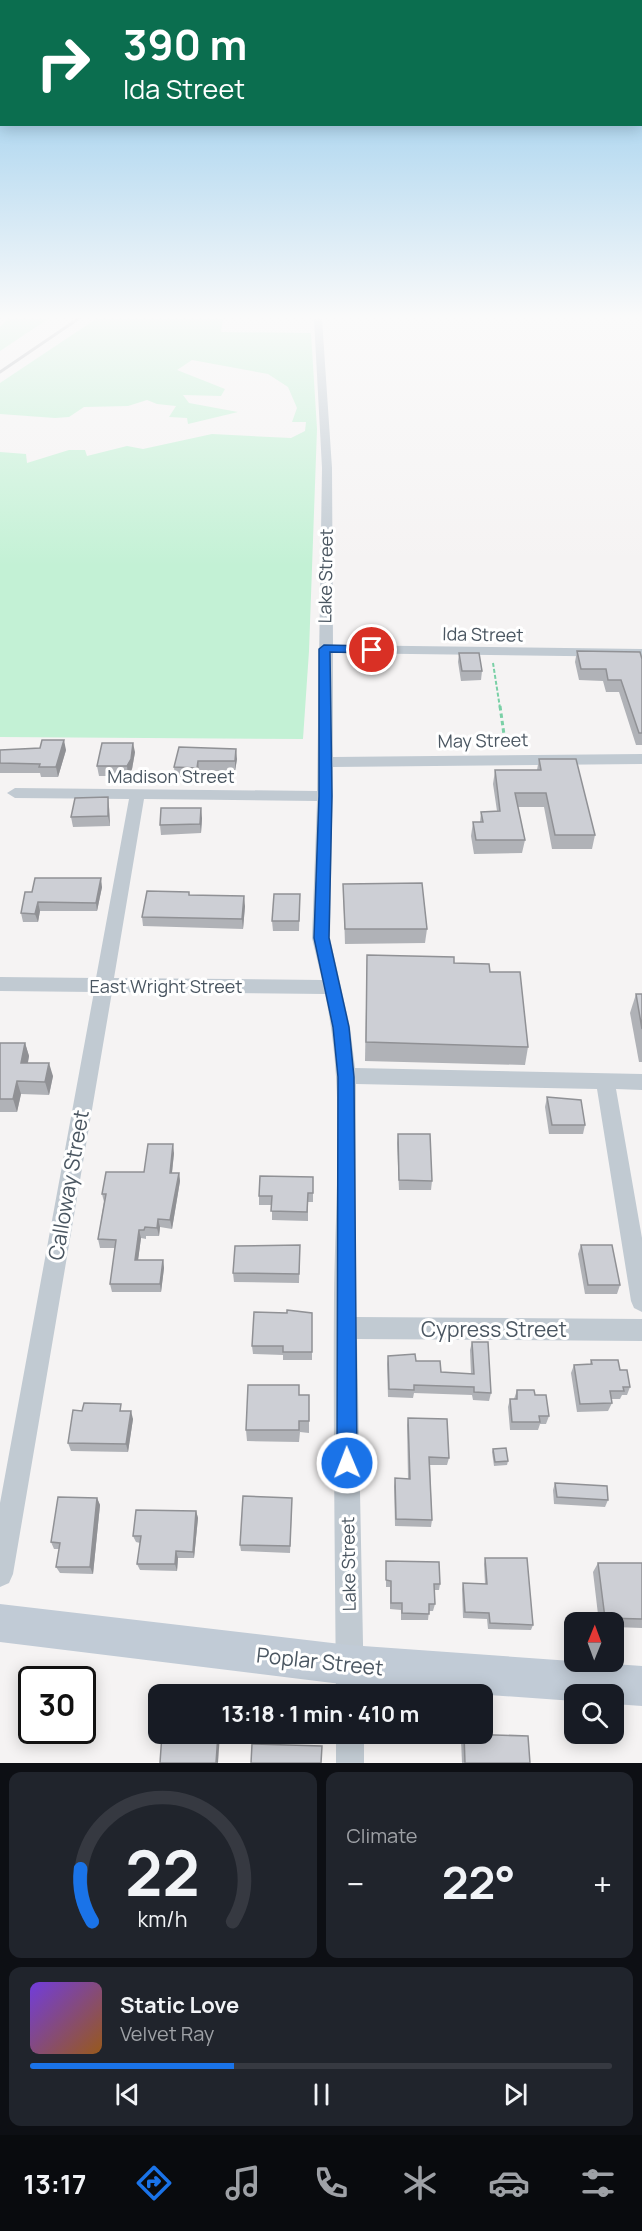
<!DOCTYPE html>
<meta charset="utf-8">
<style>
:root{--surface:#171b24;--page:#20242c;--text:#f1f3f6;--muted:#9ea1a6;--line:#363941;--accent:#1a73e8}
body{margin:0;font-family:Manrope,sans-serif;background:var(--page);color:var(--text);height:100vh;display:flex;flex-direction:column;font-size:22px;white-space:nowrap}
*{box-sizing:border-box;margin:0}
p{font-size:20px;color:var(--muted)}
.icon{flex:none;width:33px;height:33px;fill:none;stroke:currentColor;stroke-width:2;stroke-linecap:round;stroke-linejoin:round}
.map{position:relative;height:1763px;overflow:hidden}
.panel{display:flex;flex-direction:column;gap:9px;padding:9px;background:#0d0f14;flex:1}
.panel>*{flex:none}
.guide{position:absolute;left:0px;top:0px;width:642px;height:126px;box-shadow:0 3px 15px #0003;background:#0b6e4f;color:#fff;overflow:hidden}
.needle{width:39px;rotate:1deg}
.fabs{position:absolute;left:564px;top:1612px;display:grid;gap:12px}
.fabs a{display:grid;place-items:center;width:60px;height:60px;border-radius:12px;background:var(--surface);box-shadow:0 3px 15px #0003;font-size:30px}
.speed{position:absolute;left:18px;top:1666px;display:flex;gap:12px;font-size:30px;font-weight:700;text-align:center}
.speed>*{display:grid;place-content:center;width:78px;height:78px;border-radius:50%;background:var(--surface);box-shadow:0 3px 15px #0003;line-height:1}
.speed .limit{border:3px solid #111;border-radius:9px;background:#fff;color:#111}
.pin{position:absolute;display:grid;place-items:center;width:51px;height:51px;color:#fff;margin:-26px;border:3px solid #fff;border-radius:50%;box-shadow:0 2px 6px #0007}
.me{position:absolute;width:66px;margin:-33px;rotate:359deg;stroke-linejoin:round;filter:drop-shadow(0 0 4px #0008)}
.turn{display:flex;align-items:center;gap:21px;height:126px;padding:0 24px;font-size:27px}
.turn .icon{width:78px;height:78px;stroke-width:2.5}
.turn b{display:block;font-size:42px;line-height:51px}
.big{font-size:45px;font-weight:700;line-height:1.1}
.panel .card{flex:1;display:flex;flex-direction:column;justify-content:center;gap:9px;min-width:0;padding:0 21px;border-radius:12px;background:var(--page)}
.panel .dial{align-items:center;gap:0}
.dial svg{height:156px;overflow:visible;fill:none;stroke:var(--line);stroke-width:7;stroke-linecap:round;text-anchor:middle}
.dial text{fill:var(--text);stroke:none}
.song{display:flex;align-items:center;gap:18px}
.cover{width:72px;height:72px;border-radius:9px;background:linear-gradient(135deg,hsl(260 70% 55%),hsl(30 70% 35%))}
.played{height:6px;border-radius:3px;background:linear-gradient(90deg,var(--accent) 35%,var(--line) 35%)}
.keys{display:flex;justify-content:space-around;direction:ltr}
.heat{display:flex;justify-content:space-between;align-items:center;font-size:33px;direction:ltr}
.panel .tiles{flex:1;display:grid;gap:9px;grid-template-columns:1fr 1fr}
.card:last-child{grid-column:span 2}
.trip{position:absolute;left:148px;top:1684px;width:345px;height:60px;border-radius:12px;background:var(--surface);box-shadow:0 3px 15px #0003;font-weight:700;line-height:60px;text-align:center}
.menu{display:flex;height:96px;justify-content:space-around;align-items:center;background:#090b0e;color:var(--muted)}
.menu .icon{width:42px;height:42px}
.menu .on{color:var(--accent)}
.menu b{font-size:27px;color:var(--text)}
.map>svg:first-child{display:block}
</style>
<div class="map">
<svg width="642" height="1763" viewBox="0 0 642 1763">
<rect width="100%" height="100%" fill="#f5f3f3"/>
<g fill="#c3f1d5">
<path d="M8,319H48L0,351V327Z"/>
<path d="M96,319H223L221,332L311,333L317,429L309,651L303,739L0,737V452L26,454L27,463L69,450H85L87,456L127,446L143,449L212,434L291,438L305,431L306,422H292L297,408L288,387L268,374L192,360L177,370L225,389L221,396L183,395L189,403L238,412L188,424L187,418L169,417L176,406L157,404L147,400L128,406L84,407L69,417L55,418L0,414V383Z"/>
</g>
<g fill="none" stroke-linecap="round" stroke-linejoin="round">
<path stroke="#7ad0a6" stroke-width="2" stroke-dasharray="4 2" stroke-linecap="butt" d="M493,663L500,708"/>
<path stroke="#7ad0a6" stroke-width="3" stroke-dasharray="4.5 3" stroke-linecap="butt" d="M500,706L506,749"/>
<g fill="#c1cad2" fill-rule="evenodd">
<path d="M314,319H322L332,468L333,645L642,649V657L333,653V757L642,754V764L333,767L330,938L350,1027L355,1068L642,1074V1090L616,1089L642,1238V1312L634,1308L631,1301L597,1089L356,1084V1317L642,1319V1341L357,1339L364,1695H336C335,1562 333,1429 334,1296C335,1197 346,1091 325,994L112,992L13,1574L9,1583L0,1587V1503L94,992L0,991V977L96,978L129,799L15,798L7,793L15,788L317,791L322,468ZM144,799L317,801L312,938L322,980L114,978Z"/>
<rect x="336" y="1734" width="28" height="29"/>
</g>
<path fill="#c1cbd6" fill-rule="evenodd" d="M0,1604L349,1645L642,1666V1706L614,1704V1695H574V1701L349,1685L0,1642Z"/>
<path stroke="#b5b8bd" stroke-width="3" d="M0,372L78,319"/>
</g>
<g fill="#b0b2b7">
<path d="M577,651L642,659V745H636L619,692H606L603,681L579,680L575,662Z"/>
<path d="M459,653L482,671L481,680L461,681L458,662Z"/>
<path d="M179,747L237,759L235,771H199L198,777H175L174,767Z"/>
<path d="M0,750H66L58,777H41L40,773H0Z"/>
<path d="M135,752L132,769L128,776H99L97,766Z"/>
<path d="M539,759L595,835L592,849H552L544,807H518L525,840L522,853L474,854L471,836L473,822H480L481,812L497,811L493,784L495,770H537Z"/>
<path d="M109,807L110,826L73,827L71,817Z"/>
<path d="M202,818L201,833L161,835L160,825Z"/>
<path d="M343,884L427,929L425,943L345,944Z"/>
<path d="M102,887L97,911H40L38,922H23L21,913L32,892Z"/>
<path d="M189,892V895L245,906L243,929L143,926L142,917Z"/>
<path d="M300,894L299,931H273L272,921Z"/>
<path d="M367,955L454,963L528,1047L525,1065L365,1061Z"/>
<path d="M636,994H642V1062H639L630,1013Z"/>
<path d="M0,1043H25L29,1056L28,1063L53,1076L49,1095L21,1094L17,1112H0Z"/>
<path d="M547,1097L585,1125L583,1134H549L545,1107Z"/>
<path d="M398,1134L432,1181L431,1190H399L397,1143Z"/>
<path d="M174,1153L172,1173H179L180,1181L172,1229L160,1227L159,1236H146V1239L141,1238L138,1260H163L164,1268L161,1292H112L110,1284L115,1248H100L98,1239L104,1202L102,1194L144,1172Z"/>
<path d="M313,1177V1202H308V1221L272,1220V1205H259V1196Z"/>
<path d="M300,1245L299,1283L234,1282L233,1273Z"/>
<path d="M581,1245L620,1285L617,1294H585L578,1254Z"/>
<path d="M312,1313V1360H283V1355L253,1354L252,1346Z"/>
<path d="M472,1342L491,1393L489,1401L473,1400L472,1395L414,1393L413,1398L388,1397L387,1364L388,1356L416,1361L441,1372L471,1374L470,1350Z"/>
<path d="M591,1360L620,1370L630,1387L627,1395H622L620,1399H611L612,1403L608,1411L577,1412L571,1373L574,1365L590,1364Z"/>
<path d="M517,1390L535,1395L549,1416L546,1424H540L538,1430H510L508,1407L510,1399H514Z"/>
<path d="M300,1395H309V1433L300,1432L299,1442L247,1441L246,1430Z"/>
<path d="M123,1411L133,1419L128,1452L71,1451L68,1443Z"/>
<path d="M408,1418L449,1458L447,1465H430L432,1520L431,1527L395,1526L394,1486L395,1478L408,1479L407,1425Z"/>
<path d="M493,1449L508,1461L507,1465L494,1466L492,1452Z"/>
<path d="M555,1483L608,1500L605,1507L554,1504L553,1490Z"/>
<path d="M97,1498L100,1505L93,1574L60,1573L56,1567L59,1549H54L51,1542Z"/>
<path d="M292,1505L290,1553L241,1551L240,1545Z"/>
<path d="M196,1511L198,1518L194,1558H178L177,1571L140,1570L137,1564L140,1543L136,1542L133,1536Z"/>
<path d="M485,1558L533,1625L531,1630L488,1629L487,1619L463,1618L462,1589L463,1583L485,1584L484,1564Z"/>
<path d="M386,1561L440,1584L439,1590H434L435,1604L433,1611H429L428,1620H401V1610L390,1609V1587H386Z"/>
<path d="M598,1563H642V1628L614,1627V1623H599L593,1572Z"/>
<path d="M463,1734L530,1763H462L461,1740Z"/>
</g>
<g fill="#909195">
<path d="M64,740L66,750L58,777L56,767Z"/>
<path d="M133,743L135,752L132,769L128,776L127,766Z"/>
<path d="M236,749L237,759L235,771V761Z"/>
<path d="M198,761L199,771L198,777L197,768Z"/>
<path d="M108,797L109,807L110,826L108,816Z"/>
<path d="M201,808L202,818L201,833L200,824Z"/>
<path d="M101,878L102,887L97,911L96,903Z"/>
<path d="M244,896L245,906L243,929L242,919Z"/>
<path d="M38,902L40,911L38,922L35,914Z"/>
<path d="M25,1043L29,1056L25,1076L21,1063Z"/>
<path d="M49,1063L53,1076L49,1095L45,1082Z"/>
<path d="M17,1081L21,1094L17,1112L13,1099Z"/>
<path d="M173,1144L174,1153L171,1181L170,1173Z"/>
<path d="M179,1173L180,1181L172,1229L170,1220Z"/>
<path d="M158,1219L160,1227L159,1236L157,1228Z"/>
<path d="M139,1230L141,1238L137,1268L135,1260Z"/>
<path d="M163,1260L164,1268L161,1292L160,1284Z"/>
<path d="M131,1411L133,1419L128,1452L126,1444Z"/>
<path d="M97,1498L100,1505L93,1574L90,1567Z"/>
<path d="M196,1511L198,1518L194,1558L193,1552Z"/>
<path d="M176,1551L178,1558L177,1571L175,1564Z"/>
<path d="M218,1734H220L218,1763H216Z"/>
</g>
<g fill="#cdcfd5" stroke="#909195" stroke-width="1.5">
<path d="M577,651L640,652L642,659V733H639L621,680H608L606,669H581Z"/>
<path d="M459,653H479L482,671H462Z"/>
<path d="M42,740H64L56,767H39L40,764L0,763V750L40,748Z"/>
<path d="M102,743H133L131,759L127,766H97Z"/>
<path d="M179,747L236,749L235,761H198L197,768L174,767Z"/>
<path d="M539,759H576L595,835H555L546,793H515L525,840H476L473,822H483L481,812L500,811L495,770H541Z"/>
<path d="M108,797V816L71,817L75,798Z"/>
<path d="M161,808H201L200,824L160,825Z"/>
<path d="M35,878H101L96,903L38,902L35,914L21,913L25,892H32Z"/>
<path d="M422,883L427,929H345L343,884Z"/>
<path d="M147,891L189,892V895L244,896L242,919L142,917Z"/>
<path d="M274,894H300L299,921H272Z"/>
<path d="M367,955L454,957V963L489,964L490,972H520L528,1047L366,1042Z"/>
<path d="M636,994H642V1029Z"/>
<path d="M0,1043H25L21,1063H49L45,1082L17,1081L13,1099H0Z"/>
<path d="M547,1097L581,1100L585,1125H552Z"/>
<path d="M398,1134H430L432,1181L399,1180Z"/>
<path d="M148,1144H173L170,1173H179L170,1220L158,1219L157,1228L145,1227L144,1230H139L135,1260H163L160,1284H110L116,1240L98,1239L106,1194H102L106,1172H144Z"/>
<path d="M260,1176L313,1177V1193H308L307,1212L271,1211L272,1196H259Z"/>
<path d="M300,1245L299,1274L233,1273L235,1246Z"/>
<path d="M581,1245H612L620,1285H588Z"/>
<path d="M287,1310L312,1313V1352H283V1346H252L254,1312L287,1313Z"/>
<path d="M472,1342H488L491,1393L474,1392V1387L414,1385V1390L389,1389L388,1356L415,1354L416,1361H440L441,1372L474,1374Z"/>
<path d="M591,1360H618L620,1370H627L630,1387H623L624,1391H610L612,1403L580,1404L574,1365L592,1364Z"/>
<path d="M248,1385H299V1395H309V1421H299V1430H246Z"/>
<path d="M517,1390H534L535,1395H546L549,1416H539L540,1422H512L510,1399H517Z"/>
<path d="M84,1403L121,1404L120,1411H131L126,1444L68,1443L73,1410L82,1411Z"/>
<path d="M408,1418L447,1419L449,1458L429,1457L432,1520L396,1519L395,1478L410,1479Z"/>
<path d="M506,1448L508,1461L495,1462L493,1449Z"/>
<path d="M555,1483L607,1486L608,1500L557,1497Z"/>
<path d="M243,1496L292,1498L290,1546L240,1545Z"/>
<path d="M58,1497L97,1498L90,1567H56L60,1543L51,1542Z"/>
<path d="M136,1510L196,1511L193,1552L176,1551L175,1564H137L141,1536H133Z"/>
<path d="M485,1558H527L533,1625L490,1623L489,1613L465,1612L463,1583L487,1584Z"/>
<path d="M386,1561L439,1562L440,1584H434L435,1604H429V1614L402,1613V1603H391V1581L386,1580Z"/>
<path d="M598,1563H642V1619L605,1618Z"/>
<path d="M162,1734H218L216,1763H160Z"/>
<path d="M464,1734L528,1736L530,1763H465Z"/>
<path d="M252,1744L322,1746L321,1763H251Z"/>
</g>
<linearGradient id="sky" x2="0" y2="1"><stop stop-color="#85c3ea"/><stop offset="0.56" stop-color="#fafafa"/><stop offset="1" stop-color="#fafafa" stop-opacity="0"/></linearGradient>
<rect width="642" height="566" fill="url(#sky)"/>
<path fill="#1a73e8" stroke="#114b97" stroke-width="1.5" d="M324,645L372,646L378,650L372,653L330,652L332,796L329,938L349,1027L354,1077L357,1463L354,1470L347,1473L340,1470L337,1463L338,1077L333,1027L314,938L319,796V649Z"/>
<g text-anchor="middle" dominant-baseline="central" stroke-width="6" stroke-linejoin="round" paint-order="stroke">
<g font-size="18" fill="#4a5661" stroke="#fff">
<text transform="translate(325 576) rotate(-89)">Lake Street</text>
<text transform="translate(483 634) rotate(1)">Ida Street</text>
<text transform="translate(483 740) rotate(-1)">May Street</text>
<text x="171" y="776">Madison Street</text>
<text x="166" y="986">East Wright Street</text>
<text transform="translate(348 1564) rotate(-91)">Lake Street</text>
</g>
<g font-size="21" fill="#4a5661" stroke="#fff">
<text transform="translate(68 1185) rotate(-80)">Calloway Street</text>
<text x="494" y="1329">Cypress Street</text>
<text transform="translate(320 1661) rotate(6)">Poplar Street</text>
</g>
</g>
</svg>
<div class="fabs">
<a><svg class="needle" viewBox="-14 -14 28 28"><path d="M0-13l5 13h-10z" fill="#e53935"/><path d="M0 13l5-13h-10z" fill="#9ea1a6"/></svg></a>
<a><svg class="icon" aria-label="search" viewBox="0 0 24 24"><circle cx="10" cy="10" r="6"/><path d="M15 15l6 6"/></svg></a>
</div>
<div class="speed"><div class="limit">30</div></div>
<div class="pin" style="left:372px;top:650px;background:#d93025"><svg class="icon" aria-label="arrive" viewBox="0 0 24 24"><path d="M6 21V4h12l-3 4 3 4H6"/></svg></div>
<svg class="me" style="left:347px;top:1463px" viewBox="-20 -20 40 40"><circle r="17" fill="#1a73e8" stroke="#fff" stroke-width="3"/><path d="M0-11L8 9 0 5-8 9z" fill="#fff"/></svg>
<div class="trip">13:18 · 1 min · 410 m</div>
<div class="guide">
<div class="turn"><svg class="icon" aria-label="right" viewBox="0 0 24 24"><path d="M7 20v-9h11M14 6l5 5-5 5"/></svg><div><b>390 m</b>Ida Street</div></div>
</div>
</div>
<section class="panel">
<div class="tiles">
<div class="card dial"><svg viewBox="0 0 100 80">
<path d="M14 69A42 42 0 1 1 86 69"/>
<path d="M14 69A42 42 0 0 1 8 42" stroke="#1a73e8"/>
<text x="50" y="56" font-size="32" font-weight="700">22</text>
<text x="50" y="72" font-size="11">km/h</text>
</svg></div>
<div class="card"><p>Climate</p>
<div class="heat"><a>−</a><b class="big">22°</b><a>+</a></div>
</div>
<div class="card">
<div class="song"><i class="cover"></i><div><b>Static Love</b><p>Velvet Ray</p></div></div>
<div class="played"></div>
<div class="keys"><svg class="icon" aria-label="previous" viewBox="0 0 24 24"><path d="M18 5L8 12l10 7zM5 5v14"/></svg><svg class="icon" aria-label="pause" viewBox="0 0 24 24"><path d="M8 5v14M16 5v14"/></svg><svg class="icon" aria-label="next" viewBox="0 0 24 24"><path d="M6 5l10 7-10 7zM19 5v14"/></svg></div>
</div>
</div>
</section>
<nav class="menu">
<b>13:17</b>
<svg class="icon on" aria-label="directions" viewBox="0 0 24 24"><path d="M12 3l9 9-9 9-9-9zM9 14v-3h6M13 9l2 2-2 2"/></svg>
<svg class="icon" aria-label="music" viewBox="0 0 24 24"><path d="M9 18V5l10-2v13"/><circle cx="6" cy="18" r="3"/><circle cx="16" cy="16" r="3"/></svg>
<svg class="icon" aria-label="phone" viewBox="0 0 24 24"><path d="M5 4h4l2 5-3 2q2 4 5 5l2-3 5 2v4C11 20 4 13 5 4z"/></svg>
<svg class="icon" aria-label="climate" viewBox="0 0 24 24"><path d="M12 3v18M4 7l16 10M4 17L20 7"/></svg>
<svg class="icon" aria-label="car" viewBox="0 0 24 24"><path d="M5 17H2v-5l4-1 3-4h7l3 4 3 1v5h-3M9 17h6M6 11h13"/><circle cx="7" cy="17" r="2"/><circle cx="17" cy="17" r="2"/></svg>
<svg class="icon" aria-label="filters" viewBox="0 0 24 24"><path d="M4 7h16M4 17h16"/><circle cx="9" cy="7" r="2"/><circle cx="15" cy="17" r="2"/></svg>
</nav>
